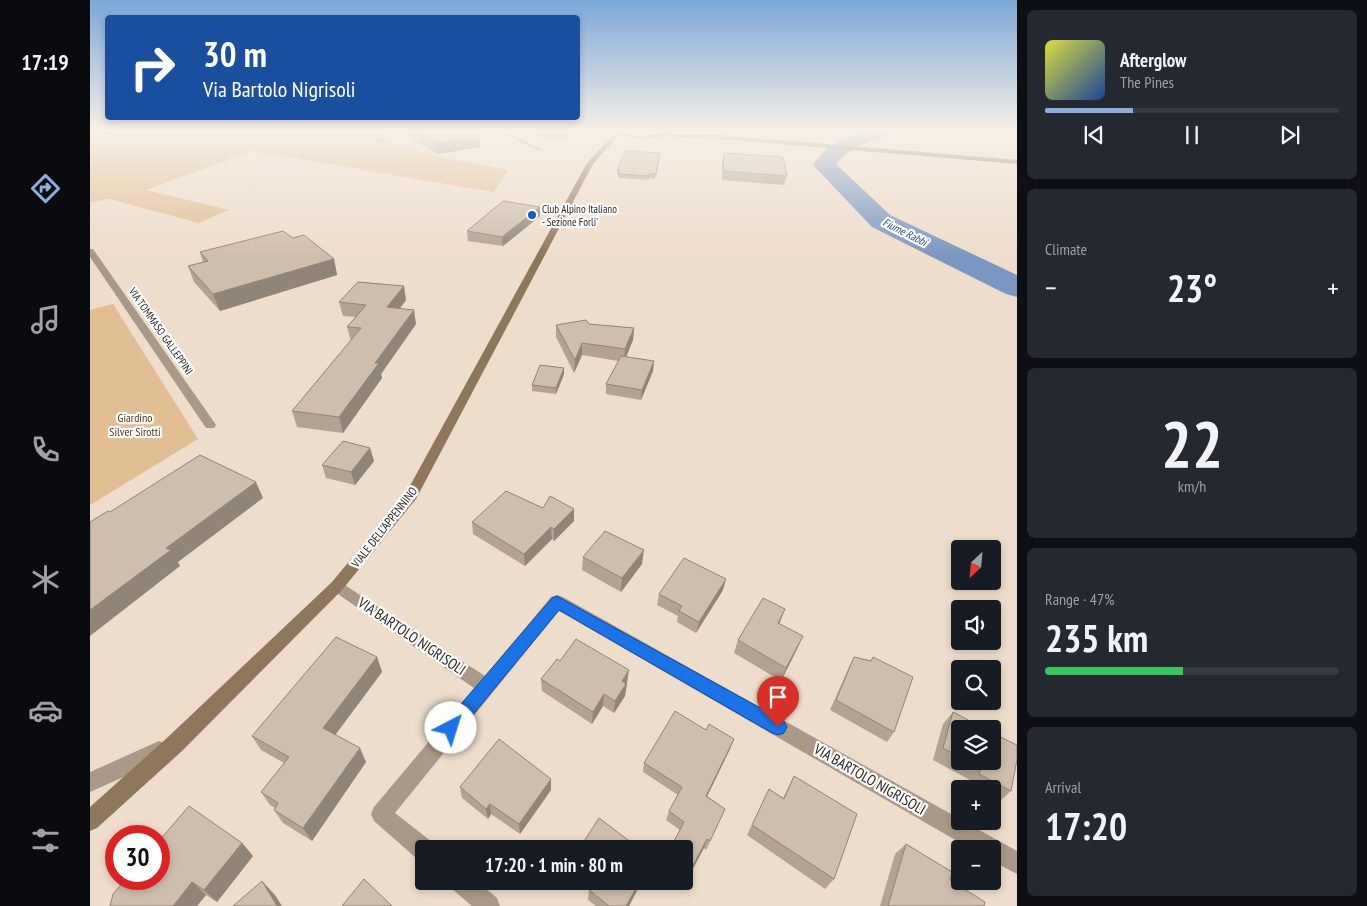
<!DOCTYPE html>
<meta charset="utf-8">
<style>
:root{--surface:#171b24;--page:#242831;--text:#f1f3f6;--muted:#9ea1a6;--line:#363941;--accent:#8eaee0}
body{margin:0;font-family:"PT Sans Narrow",sans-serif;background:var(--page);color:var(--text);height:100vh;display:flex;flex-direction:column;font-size:19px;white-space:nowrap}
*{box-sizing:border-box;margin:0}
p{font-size:16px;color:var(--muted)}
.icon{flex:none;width:28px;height:28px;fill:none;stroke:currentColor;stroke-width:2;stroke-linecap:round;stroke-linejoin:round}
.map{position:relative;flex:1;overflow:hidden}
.panel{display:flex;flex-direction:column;gap:10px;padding:10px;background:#0d0f14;width:350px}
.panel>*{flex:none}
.banner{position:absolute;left:15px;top:15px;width:475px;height:105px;border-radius:5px;box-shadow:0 2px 8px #0003;background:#1a4fa0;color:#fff;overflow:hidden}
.needle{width:32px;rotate:206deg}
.buttons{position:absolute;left:861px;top:540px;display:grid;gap:10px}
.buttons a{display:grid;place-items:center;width:50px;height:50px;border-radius:5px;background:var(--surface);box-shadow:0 2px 8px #0003;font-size:25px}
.speed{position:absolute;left:15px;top:825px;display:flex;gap:10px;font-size:25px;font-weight:700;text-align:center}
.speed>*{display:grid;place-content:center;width:65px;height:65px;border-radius:50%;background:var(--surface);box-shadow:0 2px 8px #0003;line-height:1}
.speed .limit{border:8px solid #d22;background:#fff;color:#111}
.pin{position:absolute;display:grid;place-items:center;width:42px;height:42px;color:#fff;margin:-51px -21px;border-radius:50% 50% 50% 0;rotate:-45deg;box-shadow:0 0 5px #0007}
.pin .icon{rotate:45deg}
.me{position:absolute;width:55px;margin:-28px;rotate:40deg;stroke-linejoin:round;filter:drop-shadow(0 0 4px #0008)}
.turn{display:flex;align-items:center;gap:18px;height:105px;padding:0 15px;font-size:22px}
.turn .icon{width:65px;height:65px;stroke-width:2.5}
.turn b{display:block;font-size:35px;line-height:42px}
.big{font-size:38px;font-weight:600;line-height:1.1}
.panel .widget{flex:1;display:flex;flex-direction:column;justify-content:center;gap:8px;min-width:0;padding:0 18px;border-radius:8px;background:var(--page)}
.panel .dial{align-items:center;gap:0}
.dial b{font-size:65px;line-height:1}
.song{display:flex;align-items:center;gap:15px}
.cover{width:60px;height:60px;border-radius:8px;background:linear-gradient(135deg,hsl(60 70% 55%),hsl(220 70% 35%))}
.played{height:5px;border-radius:2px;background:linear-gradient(90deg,var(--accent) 30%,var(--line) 30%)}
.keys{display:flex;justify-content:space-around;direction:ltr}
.heat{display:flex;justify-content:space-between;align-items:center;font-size:28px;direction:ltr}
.charge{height:8px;border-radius:4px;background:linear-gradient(90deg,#34c759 47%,var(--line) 0)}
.trip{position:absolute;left:325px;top:840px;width:278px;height:50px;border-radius:5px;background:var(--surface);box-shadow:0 2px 8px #0003;font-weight:600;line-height:50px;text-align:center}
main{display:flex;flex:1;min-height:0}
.menu{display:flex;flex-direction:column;width:90px;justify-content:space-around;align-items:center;background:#090b0e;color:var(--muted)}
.menu .icon{width:35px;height:35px}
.menu .selected{color:var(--accent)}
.menu b{font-size:22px;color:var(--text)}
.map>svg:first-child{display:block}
</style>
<main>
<nav class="menu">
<b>17:19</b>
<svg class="icon selected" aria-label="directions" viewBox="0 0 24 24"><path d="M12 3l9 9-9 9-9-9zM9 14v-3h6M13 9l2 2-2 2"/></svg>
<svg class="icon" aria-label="music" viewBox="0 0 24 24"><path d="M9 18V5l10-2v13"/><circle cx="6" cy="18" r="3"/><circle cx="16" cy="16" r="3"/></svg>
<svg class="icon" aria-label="phone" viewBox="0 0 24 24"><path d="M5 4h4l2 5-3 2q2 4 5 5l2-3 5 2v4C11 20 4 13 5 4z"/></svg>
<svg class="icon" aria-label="climate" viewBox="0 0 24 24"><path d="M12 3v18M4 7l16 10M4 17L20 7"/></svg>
<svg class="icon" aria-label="car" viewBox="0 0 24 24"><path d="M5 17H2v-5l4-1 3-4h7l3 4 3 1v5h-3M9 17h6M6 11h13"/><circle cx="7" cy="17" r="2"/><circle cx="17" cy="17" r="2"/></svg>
<svg class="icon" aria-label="filters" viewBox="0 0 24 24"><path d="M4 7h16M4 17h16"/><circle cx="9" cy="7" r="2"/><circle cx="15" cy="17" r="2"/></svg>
</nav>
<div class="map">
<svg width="927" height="906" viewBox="0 0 927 906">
<rect width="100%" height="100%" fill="#eeddca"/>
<g fill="#e1be94">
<path d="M0,130H276C322,154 368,161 418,170L404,192L162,151L56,190L139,210L109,223L19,199L0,202Z"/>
<path d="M23,304L108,439L0,505V310Z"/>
</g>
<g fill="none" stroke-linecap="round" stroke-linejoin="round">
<path fill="#7a96c2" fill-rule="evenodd" d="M780,130H812L809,134C785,140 762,144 746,164L800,215L927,275V297L916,294L782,227L723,165C737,144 756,135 780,130Z"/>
<g fill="#aa9987" fill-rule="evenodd">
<path d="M405,130H410L454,150L449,151Z"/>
<path d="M0,249H3L124,422L126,425L124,428H116L0,257Z"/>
<path d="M247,580L395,676L461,597L467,595L473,597L870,819V821H873L927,851V874L902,861V849H881L469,611L305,813L342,842L344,849H334V861L326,858L284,821L281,814L284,807L384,688L242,590L239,586L242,582Z"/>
<path d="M69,741L76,744L79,751L76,758L0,792V772Z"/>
<path d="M359,881H387L407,898L410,906H382L362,889Z"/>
</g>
<path fill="#8e775b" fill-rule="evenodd" d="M519,130L550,136L581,131L583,134H617L927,160V164L617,138L574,137L550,139L529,135L503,164L326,499L252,590L92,751L7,828L0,831V807L78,737L242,582L316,493L497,163L524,134Z"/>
</g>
<g fill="#b2a393">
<path d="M314,130H375L390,147L347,154L314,134Z"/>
<path d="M450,130H483L474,140L447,138V133Z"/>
<path d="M634,153L697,176L694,185L632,180V162Z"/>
<path d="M570,157L565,179L559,178V180L529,178V176L527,175V171Z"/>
<path d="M450,216L413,246L378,241L377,231Z"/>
<path d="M203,238L244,259L247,275L130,311L104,282L98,266L113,262L110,252Z"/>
<path d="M316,300L310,308L326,324L291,374L292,378L253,433L207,427L202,411L261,341L257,327L266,317L253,316L249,302Z"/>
<path d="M499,324L544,328L543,340L536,357L564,361L563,371L551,400L516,394V384L528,361L492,355L484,373L466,337V325Z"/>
<path d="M474,368V374L466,394L442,391V385Z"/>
<path d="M280,448L284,461L265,485L236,478L232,465Z"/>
<path d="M453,508L484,509V521L464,541L462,539L435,566L383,534L382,522Z"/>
<path d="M493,557L552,564L531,592L492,570Z"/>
<path d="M633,590L606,633L587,622L588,616L567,605L569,594Z"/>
<path d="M713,636L707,649L691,681L644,653L648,640Z"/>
<path d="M287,657L292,672L245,735L276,762L222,841L193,823L184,810L185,808L180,805L171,792L194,763L171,750L162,736Z"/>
<path d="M764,657L781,661L783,657L804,732L797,742L740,710L759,667Z"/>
<path d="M470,661L537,683L535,696L524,713L513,706L502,724L452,691L451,679Z"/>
<path d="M863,712L870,729V761H902L921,791L909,802L902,799V789H884L878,785L880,780L843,760L853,724Z"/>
<path d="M616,730L644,739L640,749L617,796L635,809L616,850L614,848L595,883L593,881H594V849L590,830L576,820L579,811L588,795L553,772L554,763Z"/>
<path d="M704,776L744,879L735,889L657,835L679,789L693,798Z"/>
<path d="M461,779V790L430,834L401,814L398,819L372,798L370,787Z"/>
<path d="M152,843L163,856L127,902L116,895L107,906H20Z"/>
<path d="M816,844L860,880L894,906H790L805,854Z"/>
<path d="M490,881H552L539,906H506L498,900L499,890L500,889Z"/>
</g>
<g fill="#918578">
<path d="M478,130H483L474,140V135Z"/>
<path d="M389,137L390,147L347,154L346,143Z"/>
<path d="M450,207V216L413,246L412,237Z"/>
<path d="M244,259L247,275L130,311L123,294Z"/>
<path d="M314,286L316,300L300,321L297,307Z"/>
<path d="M324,310L326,324L291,374L292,378L253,433L249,417L285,363Z"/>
<path d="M544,328L543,340L534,362L535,349Z"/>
<path d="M492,343V355L484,373L485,360Z"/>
<path d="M564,361L563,371L551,400L552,390Z"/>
<path d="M474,368V374L466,394V388Z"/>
<path d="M280,448L284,461L265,485L261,472Z"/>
<path d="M166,482L173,498L88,562L90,566L0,636V610L76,548Z"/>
<path d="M484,509V521L464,541V529Z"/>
<path d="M461,527L462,539L435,566L434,554Z"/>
<path d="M554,550L552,564L531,592L532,578Z"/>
<path d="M636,579L633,590L606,633L609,622Z"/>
<path d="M695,609L690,622L683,636L688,623Z"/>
<path d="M713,636L707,649L691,681L696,668Z"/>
<path d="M287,657L292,672L240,742L233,728Z"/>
<path d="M539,670L535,696L524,713L525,701L532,681Z"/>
<path d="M514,694L513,706L502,724L503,712Z"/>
<path d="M644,739L640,749L613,805L616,796Z"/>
<path d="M270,748L276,762L222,841L213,828Z"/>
<path d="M461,779V790L430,834L429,824Z"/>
<path d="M400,804L401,814L398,819L396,809Z"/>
<path d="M617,839L614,848L595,883L598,875Z"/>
<path d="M152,843L163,856L127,902L114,890Z"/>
<path d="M172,881L185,895L192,906H187Z"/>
<path d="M550,881H552L539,906H536Z"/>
<path d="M102,882L116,895L107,906H83Z"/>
</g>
<g fill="#cfbeab" stroke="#918578">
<path d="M323,130H375L389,137L346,143Z"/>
<path d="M450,130H478L474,135L447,133Z"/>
<path d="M535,151L570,153L566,174H560L559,176L529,174L530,171H527Z"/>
<path d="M634,153L693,157L697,176L633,171Z"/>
<path d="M413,201L450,207L412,237L377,231Z"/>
<path d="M193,231L203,238L214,235L244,259L123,294L98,266L118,261L110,252Z"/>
<path d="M268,282L314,286L297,307L324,310L285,363H289L249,417L202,411L271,328L257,327L276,305L249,302Z"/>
<path d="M496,320L499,324L544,328L535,349L492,343L485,360L466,325Z"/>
<path d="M531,356L564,361L552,390L516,384Z"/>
<path d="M450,365L474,368L466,388L442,385Z"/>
<path d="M253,441L280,448L261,472L232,465Z"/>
<path d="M110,455L166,482L76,548L81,550L0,610V522L18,511L20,512Z"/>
<path d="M416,491L453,508L460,496L484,509L464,529L461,527L434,554L382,522Z"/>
<path d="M515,531L554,550L532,578L493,557Z"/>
<path d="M594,558L636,579L609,622L589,611L592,606L569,594Z"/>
<path d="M673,598L695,609L688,623L713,636L696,668L648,640Z"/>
<path d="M246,637L287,657L233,728L270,748L213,828L184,810L188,803L171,792L199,757L162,736Z"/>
<path d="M486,639L539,670L532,681L536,684L525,701L514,694L503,712L451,679L467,659L470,661Z"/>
<path d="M764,657L781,661L783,657L823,677L804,732L746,700Z"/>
<path d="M585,711L616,730L619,724L644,739L616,796L635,809L620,841L617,839L598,875L594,871V849H580L594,822L579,811L592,787L554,763Z"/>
<path d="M863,712L895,729H870V757L853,748Z"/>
<path d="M902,733L927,745V760L921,791L889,774L891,768L878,761H902Z"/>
<path d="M409,739L461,779L429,824L400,804L396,809L370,787Z"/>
<path d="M704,776L767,814L744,879L662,825L679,789L694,799Z"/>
<path d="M99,806L152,843L114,890L102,882L83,906H20L23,894L36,879H69V841Z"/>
<path d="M509,818L550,849H489Z"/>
<path d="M816,844L862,872L860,880L895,902L894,906H798Z"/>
<path d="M274,879L302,906H252Z"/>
<path d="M172,881L187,906H143Z"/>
<path d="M504,881H550L536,906H519L499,890L504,882Z"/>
</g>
<linearGradient id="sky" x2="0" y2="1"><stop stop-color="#7ca8d9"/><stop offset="0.51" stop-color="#f7f0e7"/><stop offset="1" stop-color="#f7f0e7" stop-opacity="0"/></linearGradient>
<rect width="927" height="256" fill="url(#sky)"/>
<path fill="#1a73e8" stroke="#114b97" d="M467,596L694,721L697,727L694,733L688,735L682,733L469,610L367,734L361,737L355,734L353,728L355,723L462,598Z"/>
<circle fill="#155ac5" stroke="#fff" stroke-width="2" cx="442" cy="215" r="5"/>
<g text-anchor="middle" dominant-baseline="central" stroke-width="4.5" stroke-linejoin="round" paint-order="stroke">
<g font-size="11" fill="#2f2821" stroke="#fff" text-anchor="start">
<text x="452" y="209">Club Alpino Italiano<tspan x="452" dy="13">- Sezione Forli'</tspan></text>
</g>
<g font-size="11" font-style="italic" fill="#264981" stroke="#fff">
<text transform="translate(815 232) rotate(27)">Fiume Rabbi</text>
</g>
<g font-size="11" fill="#2f2821" stroke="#fff">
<text transform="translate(71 331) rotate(55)">VIA TOMMASO GALLEPPINI</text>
</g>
<g font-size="12" fill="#523715" stroke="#fff">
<text x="45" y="417">Giardino<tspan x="45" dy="14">Silver Sirotti</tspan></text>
</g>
<g font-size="12" fill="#2f2821" stroke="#fff">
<text transform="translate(294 527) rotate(-52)">VIALE DELL'APPENNINO</text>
</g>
<g font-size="15" fill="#2f2821" stroke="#fff">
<text transform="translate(322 636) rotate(34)">VIA BARTOLO NIGRISOLI</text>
<text transform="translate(780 779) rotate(30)">VIA BARTOLO NIGRISOLI</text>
</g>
</g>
</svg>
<div class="buttons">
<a><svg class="needle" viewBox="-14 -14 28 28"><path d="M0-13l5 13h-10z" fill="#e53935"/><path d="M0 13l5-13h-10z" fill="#9ea1a6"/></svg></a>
<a><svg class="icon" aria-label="sound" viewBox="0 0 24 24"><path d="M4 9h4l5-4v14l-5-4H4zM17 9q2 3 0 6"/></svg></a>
<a><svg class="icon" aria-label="search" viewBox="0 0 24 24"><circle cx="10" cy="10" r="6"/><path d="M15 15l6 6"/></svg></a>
<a><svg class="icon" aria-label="layers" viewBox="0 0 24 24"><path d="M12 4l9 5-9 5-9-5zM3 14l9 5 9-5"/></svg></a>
<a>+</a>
<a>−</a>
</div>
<div class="speed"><div class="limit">30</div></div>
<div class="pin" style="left:688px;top:727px;background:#d93025"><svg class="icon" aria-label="arrive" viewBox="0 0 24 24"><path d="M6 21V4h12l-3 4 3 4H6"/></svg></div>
<svg class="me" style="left:361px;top:728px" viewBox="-20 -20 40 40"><circle r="19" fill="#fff"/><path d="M0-13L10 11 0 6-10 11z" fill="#1a73e8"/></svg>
<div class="trip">17:20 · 1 min · 80 m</div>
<div class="banner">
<div class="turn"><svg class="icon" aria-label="right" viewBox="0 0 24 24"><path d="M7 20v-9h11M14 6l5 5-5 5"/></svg><div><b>30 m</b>Via Bartolo Nigrisoli</div></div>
</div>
</div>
<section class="panel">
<div class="widget">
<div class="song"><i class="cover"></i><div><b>Afterglow</b><p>The Pines</p></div></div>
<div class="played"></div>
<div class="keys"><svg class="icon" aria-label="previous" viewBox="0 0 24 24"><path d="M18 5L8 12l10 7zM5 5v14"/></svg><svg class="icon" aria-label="pause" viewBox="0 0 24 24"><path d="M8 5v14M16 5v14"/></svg><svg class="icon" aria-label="next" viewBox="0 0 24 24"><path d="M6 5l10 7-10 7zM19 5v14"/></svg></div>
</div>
<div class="widget"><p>Climate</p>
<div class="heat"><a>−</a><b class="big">23°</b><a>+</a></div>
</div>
<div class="widget dial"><b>22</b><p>km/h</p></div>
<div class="widget"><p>Range · 47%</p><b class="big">235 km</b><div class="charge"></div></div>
<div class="widget"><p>Arrival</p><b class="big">17:20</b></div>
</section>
</main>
